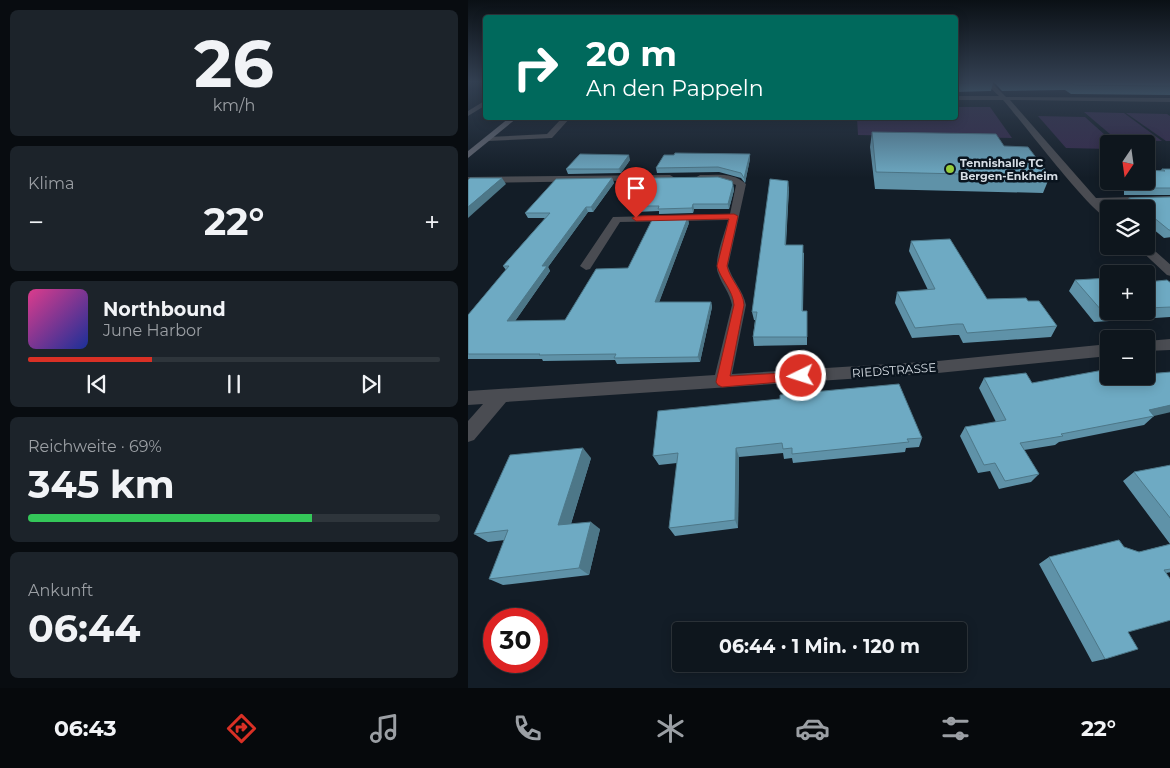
<!DOCTYPE html>
<html lang="de">
<meta charset="utf-8">
<style>
:root{--surface:#0e161d;--page:#1c232a;--text:#f1f3f6;--muted:#9b9fa4;--line:#2e353b;--accent:#d93025}
body{margin:0;font-family:Montserrat,sans-serif;background:var(--page);color:var(--text);height:100vh;display:flex;flex-direction:column;font-size:19px;white-space:nowrap}
*{box-sizing:border-box;margin:0}
p{font-size:16px;color:var(--muted)}
.icon{flex:none;width:28px;height:28px;fill:none;stroke:currentColor;stroke-width:2;stroke-linecap:round;stroke-linejoin:round}
.map{position:relative;flex:1;overflow:hidden}
.sheet{display:flex;flex-direction:column;gap:10px;padding:10px;background:#080c10;width:468px}
.sheet>*{flex:none}
.top-card{position:absolute;left:15px;top:15px;width:475px;height:105px;border-radius:5px;box-shadow:0 2px 12px #0003,0 0 0 1px var(--line);background:#00695c;color:#fff;overflow:hidden}
.needle{width:32px;rotate:193deg}
.controls{position:absolute;left:632px;top:135px;display:grid;gap:10px}
.controls a{display:grid;place-items:center;width:55px;height:55px;border-radius:5px;background:var(--surface);box-shadow:0 2px 12px #0003,0 0 0 1px var(--line);font-size:25px}
.speed{position:absolute;left:15px;top:608px;display:flex;gap:10px;font-size:25px;font-weight:700;text-align:center}
.speed>*{display:grid;place-content:center;width:65px;height:65px;border-radius:50%;background:var(--surface);box-shadow:0 2px 12px #0003,0 0 0 1px var(--line);line-height:1}
.speed .limit{border:8px solid #d22;background:#fff;color:#111}
.pin{position:absolute;display:grid;place-items:center;width:42px;height:42px;color:#fff;margin:-51px -21px;border-radius:50% 50% 50% 0;rotate:-45deg;box-shadow:0 0 5px #0007}
.pin .icon{rotate:45deg}
.me{position:absolute;width:55px;margin:-28px;rotate:266deg;stroke-linejoin:round;filter:drop-shadow(0 0 4px #0008)}
.turn{display:flex;align-items:center;gap:18px;height:105px;padding:0 20px;font-size:22px}
.turn .icon{width:65px;height:65px;stroke-width:2.5}
.turn b{display:block;font-size:35px;line-height:42px}
.big{font-size:38px;font-weight:700;line-height:1.1}
.sheet .widget{flex:1;display:flex;flex-direction:column;justify-content:center;gap:8px;min-width:0;padding:0 18px;border-radius:8px;background:var(--page)}
.sheet .dial{align-items:center;gap:0}
.dial b{font-size:65px;line-height:1}
.song{display:flex;align-items:center;gap:15px}
.cover{width:60px;height:60px;border-radius:8px;background:linear-gradient(135deg,hsl(330 70% 55%),hsl(230 70% 35%))}
.played{height:5px;border-radius:2px;background:linear-gradient(90deg,var(--accent) 30%,var(--line) 30%)}
.keys{display:flex;justify-content:space-around;direction:ltr}
.heat{display:flex;justify-content:space-between;align-items:center;font-size:28px;direction:ltr}
.charge{height:8px;border-radius:4px;background:linear-gradient(90deg,#34c759 69%,var(--line) 0)}
.trip{position:absolute;left:204px;top:622px;width:295px;height:50px;border-radius:5px;background:var(--surface);box-shadow:0 2px 12px #0003,0 0 0 1px var(--line);font-weight:700;line-height:50px;text-align:center}
.menu{display:flex;height:80px;justify-content:space-around;align-items:center;background:#06090c;color:var(--muted)}
.menu .icon{width:35px;height:35px}
.menu .on{color:var(--accent)}
.menu b{font-size:22px;color:var(--text)}
main{display:flex;flex:1;min-height:0}
.map>svg:first-child{display:block}
</style>
<main>
<section class="sheet">
<div class="widget dial"><b>26</b><p>km/h</p></div>
<div class="widget"><p>Klima</p>
<div class="heat"><a>−</a><b class="big">22°</b><a>+</a></div>
</div>
<div class="widget">
<div class="song"><i class="cover"></i><div><b>Northbound</b><p>June Harbor</p></div></div>
<div class="played"></div>
<div class="keys"><svg class="icon" aria-label="previous" viewBox="0 0 24 24"><path d="M18 5L8 12l10 7zM5 5v14"/></svg><svg class="icon" aria-label="pause" viewBox="0 0 24 24"><path d="M8 5v14M16 5v14"/></svg><svg class="icon" aria-label="next" viewBox="0 0 24 24"><path d="M6 5l10 7-10 7zM19 5v14"/></svg></div>
</div>
<div class="widget"><p>Reichweite · 69%</p><b class="big">345 km</b><div class="charge"></div></div>
<div class="widget"><p>Ankunft</p><b class="big">06:44</b></div>
</section>
<div class="map">
<svg width="703" height="688" viewBox="0 0 703 688">
<rect width="100%" height="100%" fill="#131d27"/>
<g fill="#372b4e">
<path d="M488,107H522L544,138L390,135L389,118H488Z"/>
<path d="M616,112L656,113L694,141L649,140Z"/>
<path d="M658,113L699,114L702,116V141H698Z"/>
<path d="M570,116L617,117L647,144H641V149L598,148Z"/>
</g>
<g fill="none" stroke-linecap="round" stroke-linejoin="round">
<g fill="#4a4c52" fill-rule="evenodd">
<path d="M18,100V105L0,116V111Z"/>
<path d="M94,118H102L84,138L20,141L16,139L20,137L79,134Z"/>
</g>
<g fill="#4a4c52" fill-rule="evenodd">
<path d="M515,81H522L538,97L703,98V102L542,100L628,198L703,196V202L634,204L641,210V219C625,216 553,120 535,100H488V96H531Z"/>
<path d="M202,175L207,178L205,180L0,183V177Z"/>
<path d="M232,175C247,175 266,172 278,184L260,266C264,280 275,290 278,305L264,374L470,361L641,344V356L470,373L38,402L6,440L0,442V421L15,404L0,405V391L247,375L264,305C262,293 254,285 250,273C245,261 257,233 260,220L152,222L122,269L118,270L112,266L145,217L262,214L268,185L258,181L229,180L227,178Z"/>
<path d="M679,244L703,265V276L699,275L668,246H679Z"/>
<path d="M703,339V350L679,351V341Z"/>
</g>
<path fill="#646771" fill-rule="evenodd" d="M41,118H49L0,158V151Z"/>
</g>
<g fill="#5f92a8">
<path d="M488,81L525,82L523,91L488,92Z"/>
<path d="M525,81H703V95L603,94L597,90L534,91Z"/>
<path d="M404,132L536,146L582,176L575,193L407,189L402,147Z"/>
<path d="M282,154V159L277,183L273,178L251,172L189,173L188,168Z"/>
<path d="M162,160L153,173L100,174L98,169Z"/>
<path d="M694,169H703V195H656V181H679L693,170Z"/>
<path d="M144,178L146,183L125,212H120L80,267L82,271L47,321L97,320L160,268L221,223L191,302H243L244,307L232,362L149,364L147,360L75,361L74,359H0V315L38,270L35,266L77,218H60L57,213Z"/>
<path d="M265,185L266,190L261,209H226L225,213L191,214V211L167,212L165,206Z"/>
<path d="M321,188L318,245L336,253L335,311H339V345L286,346L285,337L287,320H286L284,312Z"/>
<path d="M703,197V237L696,238L679,224V209H661L656,205L661,198Z"/>
<path d="M443,241L519,299L560,301L589,326L583,337L495,343L491,335H486L444,338L427,303L429,292L460,290L441,251Z"/>
<path d="M607,280L641,311H679V282L703,283V317L626,322L601,291Z"/>
<path d="M516,378L564,383L686,416L676,425L591,442L587,445L556,450L571,474L563,482L531,489L522,471L510,473L492,436L497,427L528,422L511,388Z"/>
<path d="M190,411L454,438L451,447L438,448L437,452L325,463L324,458L316,459L315,453L271,457L270,528L207,536L201,528L209,463L191,465L185,456Z"/>
<path d="M123,458L103,524L132,529L121,575L35,585L21,579L37,540L20,542L6,534Z"/>
<path d="M703,465V572L698,573L637,659L624,662L571,564L581,557L656,547L671,552L702,544L655,481L666,472Z"/>
</g>
<g fill="#4d7788">
<path d="M282,154V159L277,183L276,178Z"/>
<path d="M161,155L162,160L153,173L151,169Z"/>
<path d="M34,178L38,184L0,218V207Z"/>
<path d="M144,178L146,183L125,212L123,207Z"/>
<path d="M320,181L321,188L317,253V245Z"/>
<path d="M265,185L266,190L261,209L260,204Z"/>
<path d="M225,204L226,209L225,213L224,208Z"/>
<path d="M118,207L120,212L80,267L82,271L43,327L39,321L74,266Z"/>
<path d="M220,217L221,223L189,308L187,302Z"/>
<path d="M243,302L244,307L232,362L230,357Z"/>
<path d="M703,405V412L686,416L681,410Z"/>
<path d="M115,448L123,458L100,533L90,525Z"/>
<path d="M268,448L271,457L270,528L267,520Z"/>
<path d="M123,522L132,529L121,575L111,568Z"/>
</g>
<g fill="#6eaac3" stroke="#4d7788">
<path d="M488,81H524L525,82L488,83Z"/>
<path d="M536,81H595L537,82Z"/>
<path d="M601,81H703V86L606,85Z"/>
<path d="M404,132L528,134L536,146L560,147L582,176L408,172Z"/>
<path d="M207,153L282,154L276,178L273,173L250,167L188,168L196,155H206Z"/>
<path d="M112,154L161,155L151,169H98Z"/>
<path d="M694,169H703V188H660V181H679V170L697,171Z"/>
<path d="M250,177L264,181L265,185L260,204H225L224,208L190,209L191,206H165L182,178Z"/>
<path d="M2,178H34L0,207V180Z"/>
<path d="M144,178L123,207H118L74,266H79L39,321L97,320L128,269L160,268L185,218L220,217L187,302H243L230,357L146,358L148,354L71,355L72,354H0V315L41,266H35L82,213H57L88,179Z"/>
<path d="M302,179L320,181L317,245H335L334,311H339V337H285L289,312H284Z"/>
<path d="M703,197V230H701L679,212V209H674L661,198Z"/>
<path d="M482,239L519,299L558,298L560,301H571L589,326L499,333L495,324H489L447,328L429,292L467,289L443,241Z"/>
<path d="M641,278V311H634L607,280Z"/>
<path d="M699,280L703,283V307L679,308V282Z"/>
<path d="M641,369V376H679V374L703,372V405L681,410L686,416L593,434L595,436L552,443L571,474L537,481L527,463L516,465L497,427L538,420L516,378L558,373L564,383Z"/>
<path d="M431,384L454,438L439,439L441,442L324,454V448L315,449L314,443L268,448L267,520L201,528L210,453L185,456L190,411L312,399V395Z"/>
<path d="M115,448L90,525L123,522L111,568L21,579L40,530L6,534L42,455Z"/>
<path d="M703,465V519L666,472Z"/>
<path d="M651,540L656,547L671,552L703,544V569L696,570L703,580V620L660,632L670,649L637,659L581,557Z"/>
</g>
<linearGradient id="sky" x2="0" y2="1"><stop stop-color="#0a1015"/><stop offset="0.46" stop-color="#334052"/><stop offset="1" stop-color="#334052" stop-opacity="0"/></linearGradient>
<rect width="703" height="178" fill="url(#sky)"/>
<path fill="#d93025" stroke="#8d1f18" d="M266,214L270,216L259,266C262,280 275,290 276,305L262,376L333,372L337,373L339,376L337,380L254,387L250,385L248,382L266,305C265,290 253,280 249,266L261,219L168,221L164,218L168,216Z"/>
<circle fill="#96cc3a" stroke="#0a141e" stroke-width="2" cx="482" cy="169" r="5"/>
<g text-anchor="middle" dominant-baseline="central" stroke-width="5" stroke-linejoin="round" paint-order="stroke">
<g font-size="11" font-weight="bold" fill="#d7dee5" stroke="#0a141e" text-anchor="start">
<text x="492" y="163">Tennishalle TC<tspan x="492" dy="13">Bergen-Enkheim</tspan></text>
</g>
<g font-size="12" fill="#d7dee5" stroke="#0a141e">
<text transform="translate(426 370) rotate(-4)">RIEDSTRASSE</text>
</g>
</g>
</svg>
<div class="controls">
<a><svg class="needle" viewBox="-14 -14 28 28"><path d="M0-13l5 13h-10z" fill="#e53935"/><path d="M0 13l5-13h-10z" fill="#9b9fa4"/></svg></a>
<a><svg class="icon" aria-label="layers" viewBox="0 0 24 24"><path d="M12 4l9 5-9 5-9-5zM3 14l9 5 9-5"/></svg></a>
<a>+</a>
<a>−</a>
</div>
<div class="speed"><div class="limit">30</div></div>
<div class="pin" style="left:168px;top:218px;background:#d93025"><svg class="icon" aria-label="arrive" viewBox="0 0 24 24"><path d="M6 21V4h12l-3 4 3 4H6"/></svg></div>
<svg class="me" style="left:333px;top:376px" viewBox="-20 -20 40 40"><circle r="17" fill="#d93025" stroke="#fff" stroke-width="3"/><path d="M0-11L8 9 0 5-8 9z" fill="#fff"/></svg>
<div class="trip">06:44 · 1 Min. · 120 m</div>
<div class="top-card">
<div class="turn"><svg class="icon" aria-label="right" viewBox="0 0 24 24"><path d="M7 20v-9h11M14 6l5 5-5 5"/></svg><div><b>20 m</b>An den Pappeln</div></div>
</div>
</div>
</main>
<nav class="menu">
<b>06:43</b>
<svg class="icon on" aria-label="directions" viewBox="0 0 24 24"><path d="M12 3l9 9-9 9-9-9zM9 14v-3h6M13 9l2 2-2 2"/></svg>
<svg class="icon" aria-label="music" viewBox="0 0 24 24"><path d="M9 18V5l10-2v13"/><circle cx="6" cy="18" r="3"/><circle cx="16" cy="16" r="3"/></svg>
<svg class="icon" aria-label="phone" viewBox="0 0 24 24"><path d="M5 4h4l2 5-3 2q2 4 5 5l2-3 5 2v4C11 20 4 13 5 4z"/></svg>
<svg class="icon" aria-label="climate" viewBox="0 0 24 24"><path d="M12 3v18M4 7l16 10M4 17L20 7"/></svg>
<svg class="icon" aria-label="car" viewBox="0 0 24 24"><path d="M5 17H2v-5l4-1 3-4h7l3 4 3 1v5h-3M9 17h6M6 11h13"/><circle cx="7" cy="17" r="2"/><circle cx="17" cy="17" r="2"/></svg>
<svg class="icon" aria-label="filters" viewBox="0 0 24 24"><path d="M4 7h16M4 17h16"/><circle cx="9" cy="7" r="2"/><circle cx="15" cy="17" r="2"/></svg>
<b>22°</b>
</nav>
